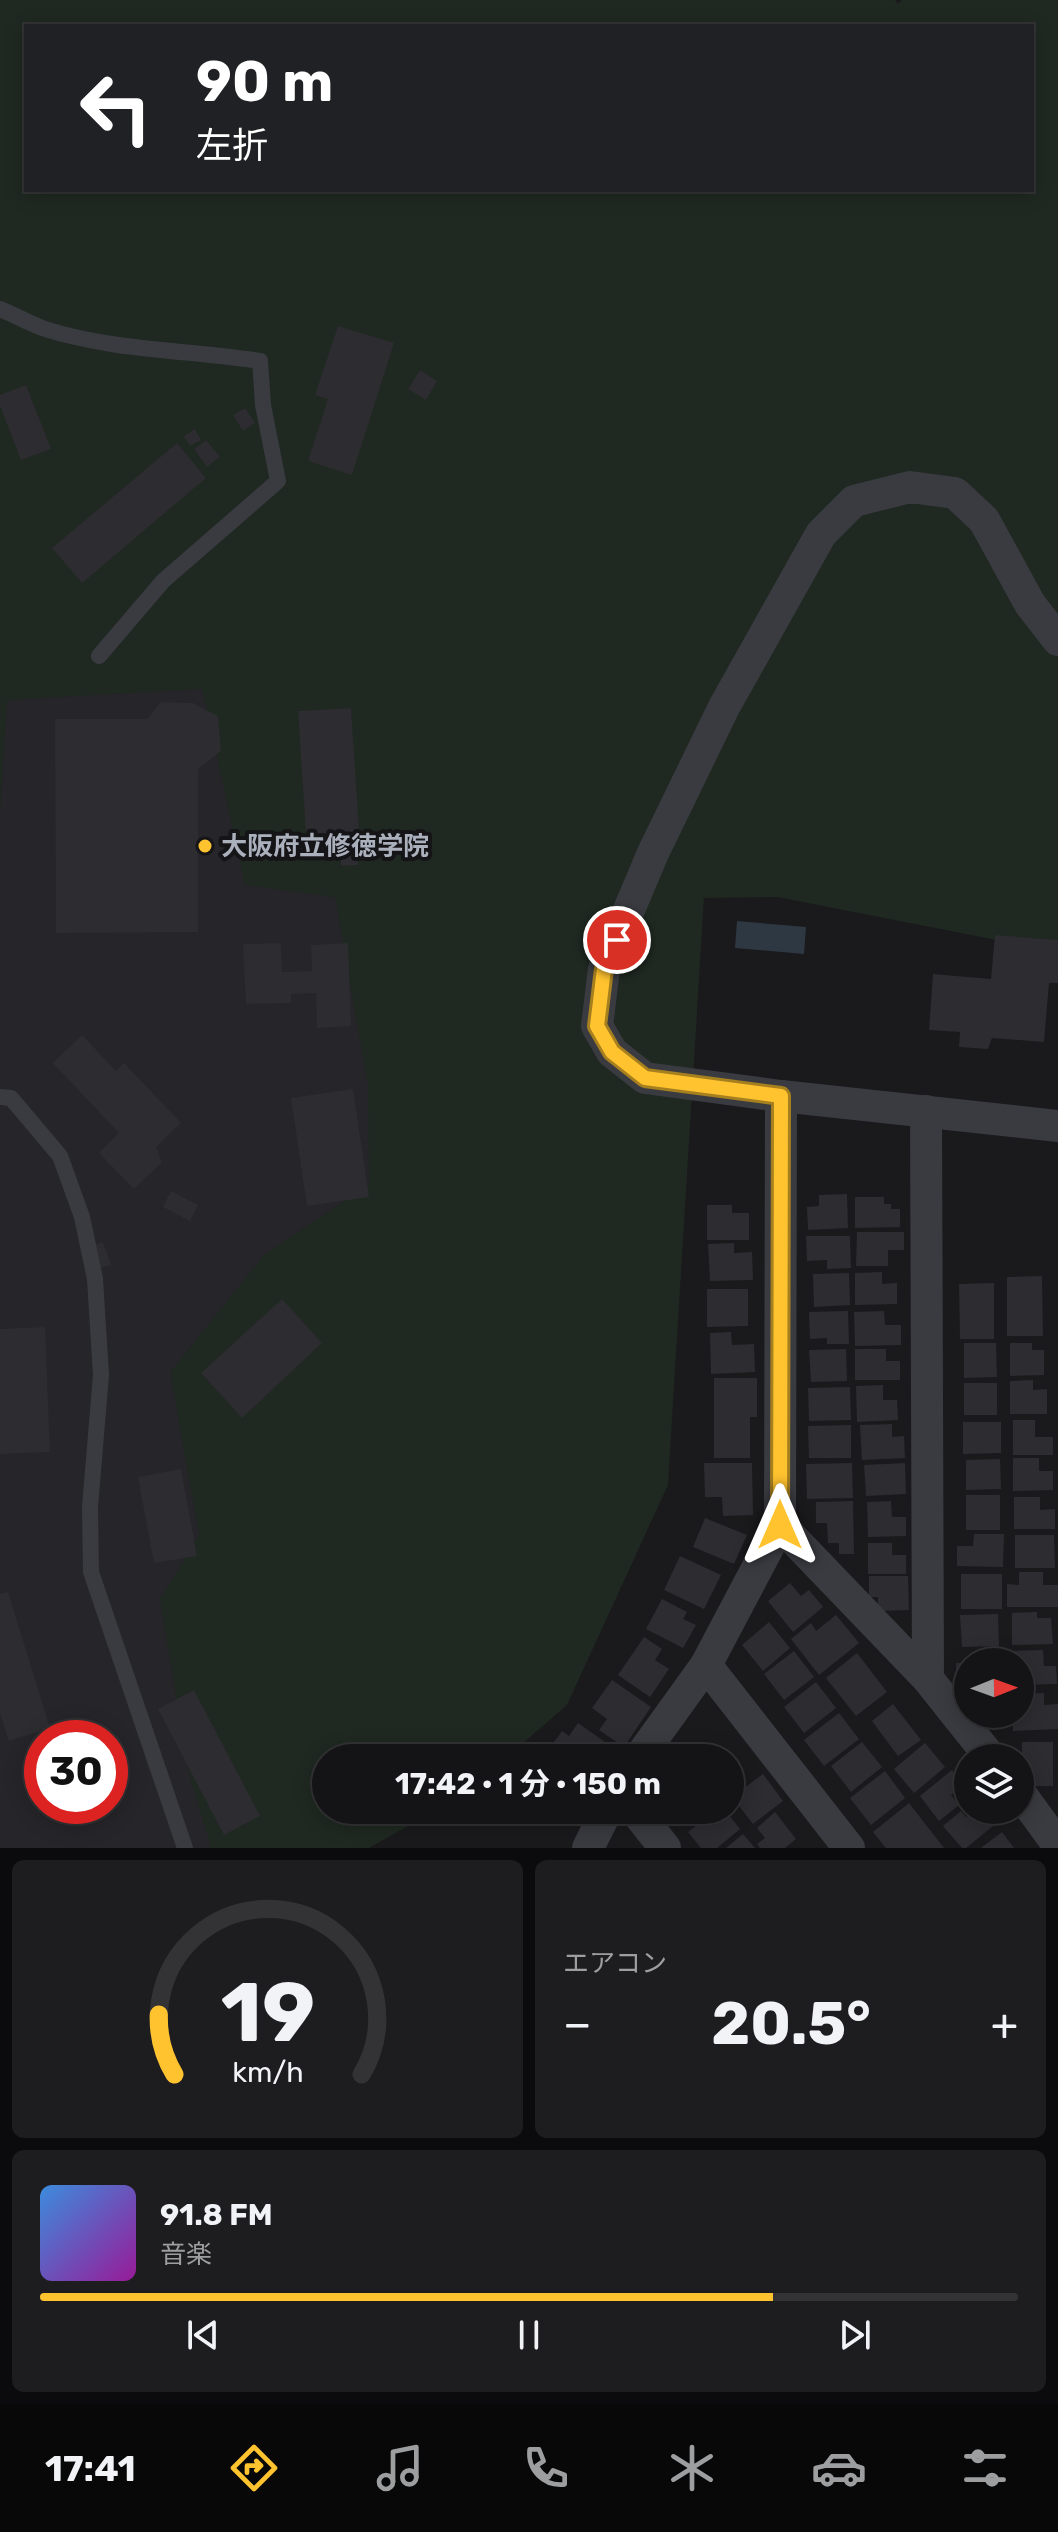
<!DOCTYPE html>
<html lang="ja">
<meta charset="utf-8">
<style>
:root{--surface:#141315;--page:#1d1c1e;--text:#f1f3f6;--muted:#9d9ea0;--line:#333234;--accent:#ffc32f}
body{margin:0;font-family:Rubik,"Noto Sans JP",sans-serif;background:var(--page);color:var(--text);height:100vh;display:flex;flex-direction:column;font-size:30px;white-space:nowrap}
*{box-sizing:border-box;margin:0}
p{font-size:26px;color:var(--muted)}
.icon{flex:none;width:44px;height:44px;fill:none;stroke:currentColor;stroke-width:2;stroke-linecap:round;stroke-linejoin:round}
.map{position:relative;height:1848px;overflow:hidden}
.panel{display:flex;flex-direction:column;gap:12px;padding:12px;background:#0b0a0c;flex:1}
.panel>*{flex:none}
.guide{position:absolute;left:24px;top:24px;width:1010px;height:168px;border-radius:0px;box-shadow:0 4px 20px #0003,0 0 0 2px var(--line);background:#202124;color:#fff;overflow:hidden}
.needle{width:52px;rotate:89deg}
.tools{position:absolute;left:954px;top:1648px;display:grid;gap:16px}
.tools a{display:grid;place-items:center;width:80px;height:80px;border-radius:50%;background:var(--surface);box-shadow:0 4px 20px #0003,0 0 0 2px var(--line);font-size:40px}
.speed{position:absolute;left:24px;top:1720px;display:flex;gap:16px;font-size:40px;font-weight:700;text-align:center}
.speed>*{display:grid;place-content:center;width:104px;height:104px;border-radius:50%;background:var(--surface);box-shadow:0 4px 20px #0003,0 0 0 2px var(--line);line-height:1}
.speed .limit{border:12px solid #d22;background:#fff;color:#111}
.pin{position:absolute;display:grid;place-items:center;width:68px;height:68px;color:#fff;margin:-34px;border:4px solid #fff;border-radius:50%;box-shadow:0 2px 8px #0007}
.me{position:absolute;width:88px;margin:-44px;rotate:0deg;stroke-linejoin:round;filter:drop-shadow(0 0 6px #0008)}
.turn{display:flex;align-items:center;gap:28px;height:168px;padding:0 40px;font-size:36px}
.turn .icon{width:104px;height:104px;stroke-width:2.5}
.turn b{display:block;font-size:56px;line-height:68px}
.big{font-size:60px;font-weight:700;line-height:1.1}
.panel .widget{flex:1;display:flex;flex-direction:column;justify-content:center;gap:12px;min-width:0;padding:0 28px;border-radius:12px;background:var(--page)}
.panel .dial{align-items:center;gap:0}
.dial svg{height:208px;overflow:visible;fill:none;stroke:var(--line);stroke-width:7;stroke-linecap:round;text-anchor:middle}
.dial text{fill:var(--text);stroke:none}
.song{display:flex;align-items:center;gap:24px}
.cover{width:96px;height:96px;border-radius:12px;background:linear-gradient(135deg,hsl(210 70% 55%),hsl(300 70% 35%))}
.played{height:8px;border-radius:4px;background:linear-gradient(90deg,var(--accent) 75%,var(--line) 75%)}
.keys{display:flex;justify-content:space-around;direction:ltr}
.heat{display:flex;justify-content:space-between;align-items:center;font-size:44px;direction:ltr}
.panel .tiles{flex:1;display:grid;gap:12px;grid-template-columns:1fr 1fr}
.widget:last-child{grid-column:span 2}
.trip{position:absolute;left:312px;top:1744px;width:432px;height:80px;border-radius:40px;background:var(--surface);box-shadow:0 4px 20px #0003,0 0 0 2px var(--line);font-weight:700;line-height:80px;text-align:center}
.dock{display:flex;height:128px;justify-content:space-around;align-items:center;background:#080808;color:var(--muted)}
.dock .icon{width:56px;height:56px}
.dock .on{color:var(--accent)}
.dock b{font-size:36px;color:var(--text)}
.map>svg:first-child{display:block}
</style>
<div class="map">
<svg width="1058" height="1848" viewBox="0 0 1058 1848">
<rect width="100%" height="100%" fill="#1a191c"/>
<path fill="#262529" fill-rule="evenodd" d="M0,159L26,190L257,238L403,1173L280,1848H0ZM42,1738H110V1806H42Z"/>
<path fill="#1f2821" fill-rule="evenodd" d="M0,0H895L898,4L902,0H1058V952L777,897L704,898L668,1485L567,1705L506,1758H326V1810H437L369,1848H211L189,1773L160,1600L199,1535L170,1372L264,1255L369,1184L368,1086L335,897L245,885L202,689L7,700L0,816ZM26,26H1032V190H26Z"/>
<path fill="#2e3842" d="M737,921L806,927L804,954L735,948Z"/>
<g fill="#2d2c30">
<path d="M338,326L394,343L352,475L308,461L328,399L315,395Z"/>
<path d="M420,370L437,381L426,400L408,389Z"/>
<path d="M26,385L51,449L21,460L0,406V395Z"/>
<path d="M245,408L255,423L243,431L233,415Z"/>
<path d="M195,429L201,440L190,446L184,436Z"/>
<path d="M206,440L220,457L207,467L194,449Z"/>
<path d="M177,443L206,478L82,583L52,548Z"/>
<path d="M161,702L193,703L218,716L221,751L198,769V932L56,933L55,719H147Z"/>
<path d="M351,708L360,845L307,848L298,711Z"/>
<path d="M357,850L358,865L341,866V851Z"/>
<path d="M995,935L1058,940V983H1049L1044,1042L992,1038L988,1049L959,1047L960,1032L929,1030L933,974L991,979Z"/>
<path d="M281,943L282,972L312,971L311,945L348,943L351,1026L317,1028L316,993L291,994V1003L246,1004L243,944Z"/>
<path d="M82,1035L116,1071L124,1063L181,1123L156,1147L162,1162L134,1189L99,1153L119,1133L53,1063Z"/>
<path d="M353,1089L369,1197L307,1206L291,1098Z"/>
<path d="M171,1191L198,1205L190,1221L163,1207Z"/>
<path d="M847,1194L848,1228L808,1230L807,1207L819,1206V1195Z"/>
<path d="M855,1197H884V1204H891V1209H900V1227L855,1228Z"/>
<path d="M707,1205H732V1213H749V1240H707Z"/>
<path d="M857,1232H904V1250H888V1266H856Z"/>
<path d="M806,1236H850L851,1268L827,1269V1260L807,1261Z"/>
<path d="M103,1242L111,1265L100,1268L92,1246Z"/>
<path d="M734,1243V1253L752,1252L753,1280L710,1281L708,1244Z"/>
<path d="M882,1272V1284L897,1283V1304L855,1305V1273Z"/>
<path d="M849,1273L850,1305L814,1307L813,1274Z"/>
<path d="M1042,1276L1043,1336H1007V1277Z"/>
<path d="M994,1283V1339H960L959,1284Z"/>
<path d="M707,1289H748V1326L707,1327Z"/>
<path d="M282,1299L322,1343L242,1418L201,1373Z"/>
<path d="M848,1311L849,1344H827V1338L810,1339L809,1312Z"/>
<path d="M884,1311L885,1325H901V1345L855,1346L854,1312Z"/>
<path d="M45,1327L50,1452L0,1454V1329Z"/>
<path d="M731,1332L732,1345L754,1344L755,1372L711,1374L710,1333Z"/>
<path d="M964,1343H996L997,1377L964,1378Z"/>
<path d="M1010,1343H1032V1350H1044V1375L1010,1376Z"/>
<path d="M846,1349L847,1381L811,1382L809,1350Z"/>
<path d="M855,1349H886V1361H900V1380H855Z"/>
<path d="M714,1378H757V1417H750V1458H714Z"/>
<path d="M1033,1380V1390L1047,1389V1414H1010V1381Z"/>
<rect x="964" y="1383" width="33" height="32"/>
<path d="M883,1385V1400H897L898,1420L857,1422L856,1386Z"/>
<path d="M850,1387L851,1420L809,1421L808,1388Z"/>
<path d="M1013,1420H1035V1437H1053V1455H1013Z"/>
<path d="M963,1422H1001V1453L963,1454Z"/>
<path d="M892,1424V1437L904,1436L905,1458L862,1460L860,1425Z"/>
<path d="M851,1425V1458H809L808,1426Z"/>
<path d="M1013,1458H1039V1471H1053V1490L1013,1491Z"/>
<path d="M1000,1459L1001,1489L966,1490V1460Z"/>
<path d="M704,1463H752L753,1515L723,1516L722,1497H705Z"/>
<path d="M852,1463L853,1498L807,1499L806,1464Z"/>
<path d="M905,1463L906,1494L866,1496L864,1465Z"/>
<path d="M181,1469L197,1556L154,1563L138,1477Z"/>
<rect x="966" y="1495" width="34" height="35"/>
<path d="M1014,1497H1040V1510L1055,1509V1529H1014Z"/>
<path d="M853,1501L854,1554H839V1543H828L827,1523H816V1502Z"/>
<path d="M891,1501L892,1517H906V1536L868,1537L867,1502Z"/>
<path d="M705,1518L747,1535L734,1564L693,1547Z"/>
<path d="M974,1534H1004L1003,1567L957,1566V1546H973Z"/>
<path d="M1015,1535H1054L1055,1568H1015Z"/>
<path d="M868,1543H892V1555H906V1574H868Z"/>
<path d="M680,1556L721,1575L704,1609L664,1590Z"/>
<path d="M1019,1572H1043V1585H1058V1607H1007V1584L1019,1585Z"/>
<rect x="961" y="1574" width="41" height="35"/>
<path d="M869,1576H908L909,1610L878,1611V1597H869Z"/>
<path d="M790,1583L801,1596L809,1590L823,1607L793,1632L768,1601Z"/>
<path d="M8,1592L50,1728L9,1741L0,1714V1594Z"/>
<path d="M662,1599L687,1612L683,1619L696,1625L683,1648L646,1629Z"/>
<path d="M1037,1612V1618H1051L1053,1644L1012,1645V1613Z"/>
<path d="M998,1614L999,1646L962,1647L960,1615Z"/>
<path d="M836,1615L859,1643L819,1675L791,1639L811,1623L816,1631Z"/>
<path d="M769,1622L790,1648L763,1671L742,1645Z"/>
<path d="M644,1637L662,1649L655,1660L669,1669L650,1697L618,1675Z"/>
<path d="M1043,1650L1044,1666H1056L1057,1684L1020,1685V1662H1010L1009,1651Z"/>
<path d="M794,1651L814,1677L784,1700L764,1674Z"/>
<rect x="976" y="1651" width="26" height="11"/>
<path d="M857,1653L887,1692L856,1716L826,1678Z"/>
<rect x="956" y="1663" width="12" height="22"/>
<path d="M612,1680L651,1707L624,1747L599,1730L607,1719L592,1708Z"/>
<path d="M816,1682L836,1708L804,1733L784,1707Z"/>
<path d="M194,1690L260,1816L224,1835L158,1709Z"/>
<path d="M1044,1693V1705L1058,1704V1729L1013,1731V1714H1020V1694Z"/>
<path d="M893,1704L921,1740L898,1756L872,1721Z"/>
<path d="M839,1713L859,1739L824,1766L804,1740Z"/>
<rect x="972" y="1714" width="33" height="10"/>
<path d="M578,1723L615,1749L609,1758H568L551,1746L562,1731L569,1736Z"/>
<path d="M862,1742L882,1767L851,1792L831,1766Z"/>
<rect x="1022" y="1742" width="31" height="44"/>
<path d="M925,1743L945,1767L914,1793L894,1769Z"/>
<path d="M952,1770L963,1784L951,1795L959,1805L939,1821L920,1796Z"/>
<path d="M885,1771L905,1798L871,1825L850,1798Z"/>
<path d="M763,1774L783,1801L753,1824L732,1797Z"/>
<path d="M909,1803L944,1848H886L873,1832Z"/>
<path d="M672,1810H706L684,1826Z"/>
<path d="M716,1810H725L740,1829L717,1848H701L688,1832Z"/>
<path d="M975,1810H980L993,1826L966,1848H962L943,1826L961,1811L966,1817Z"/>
<path d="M775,1812L796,1839L785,1848H760L757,1844L765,1838L757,1828Z"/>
<path d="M1002,1832L1014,1848H981Z"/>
<path d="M743,1834L755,1848H726Z"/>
</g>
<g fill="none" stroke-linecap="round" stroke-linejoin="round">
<g stroke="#3a3b41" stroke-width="16">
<path d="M0,309C15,315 30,324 45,329C115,351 188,350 260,361L263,405L278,481L163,581L99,656"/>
<path d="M0,1097L11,1098L60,1156L82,1217L95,1279L101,1375L90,1507L91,1572L185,1848"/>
</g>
<g stroke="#3a3b41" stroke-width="32">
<path d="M1058,640L1030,604L984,520L955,493L910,487L854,501L821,534L724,707L653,853L604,969L597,1026L612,1052L645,1078L781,1096L1058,1126"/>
<path d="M926,1111L928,1679"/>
<path d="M780,1525L928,1679L991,1758"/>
<path d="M706,1665L849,1848"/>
<path d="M639,1758L706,1665L780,1525L781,1096"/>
<path d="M1020,1793L1058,1845"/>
<path d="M635,1810L665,1848"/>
<path d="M588,1848L607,1810"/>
</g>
</g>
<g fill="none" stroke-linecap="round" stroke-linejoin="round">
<defs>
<path id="route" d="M617,940L604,969L597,1026L612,1052L645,1078L781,1096L780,1525"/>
</defs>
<use href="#route" stroke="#a67f1f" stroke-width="20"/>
<use href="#route" stroke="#ffc32f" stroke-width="14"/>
</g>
<circle fill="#ffc32f" stroke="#151417" stroke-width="3" cx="205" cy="846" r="8"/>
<g text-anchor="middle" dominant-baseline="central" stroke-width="8" stroke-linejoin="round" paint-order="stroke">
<g font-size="26" font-weight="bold" fill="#abb0bd" stroke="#151417" text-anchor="start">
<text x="221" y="846">大阪府立修徳学院</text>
</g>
</g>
</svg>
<div class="tools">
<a><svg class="needle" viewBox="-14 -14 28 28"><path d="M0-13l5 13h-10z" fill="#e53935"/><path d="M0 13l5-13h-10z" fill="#9d9ea0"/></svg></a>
<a><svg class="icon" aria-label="layers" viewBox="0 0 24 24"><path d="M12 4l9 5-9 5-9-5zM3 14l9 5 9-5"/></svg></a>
</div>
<div class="speed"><div class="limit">30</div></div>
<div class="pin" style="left:617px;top:940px;background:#d93025"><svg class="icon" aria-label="arrive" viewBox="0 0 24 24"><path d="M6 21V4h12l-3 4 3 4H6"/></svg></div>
<svg class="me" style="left:780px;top:1525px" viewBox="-20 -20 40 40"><path d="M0-17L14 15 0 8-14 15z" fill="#ffc32f" stroke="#fff" stroke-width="4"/></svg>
<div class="trip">17:42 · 1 分 · 150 m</div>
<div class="guide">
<div class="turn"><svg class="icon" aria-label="left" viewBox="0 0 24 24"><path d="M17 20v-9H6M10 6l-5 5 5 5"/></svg><div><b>90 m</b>左折</div></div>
</div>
</div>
<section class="panel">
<div class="tiles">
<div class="widget dial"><svg viewBox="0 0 100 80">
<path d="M14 69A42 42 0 1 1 86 69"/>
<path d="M14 69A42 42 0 0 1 8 46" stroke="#ffc32f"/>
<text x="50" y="56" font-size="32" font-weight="700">19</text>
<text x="50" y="72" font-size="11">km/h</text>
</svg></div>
<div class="widget"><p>エアコン</p>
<div class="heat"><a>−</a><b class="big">20.5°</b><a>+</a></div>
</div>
<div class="widget">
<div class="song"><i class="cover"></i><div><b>91.8 FM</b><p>音楽</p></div></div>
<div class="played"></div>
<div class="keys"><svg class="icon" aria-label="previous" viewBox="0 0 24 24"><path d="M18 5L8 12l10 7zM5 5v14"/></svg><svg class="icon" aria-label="pause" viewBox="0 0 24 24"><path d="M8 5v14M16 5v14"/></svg><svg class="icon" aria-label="next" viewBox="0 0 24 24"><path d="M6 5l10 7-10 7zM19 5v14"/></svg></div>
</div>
</div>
</section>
<nav class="dock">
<b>17:41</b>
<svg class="icon on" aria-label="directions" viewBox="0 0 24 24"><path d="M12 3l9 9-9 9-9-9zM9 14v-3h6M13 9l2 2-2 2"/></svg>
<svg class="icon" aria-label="music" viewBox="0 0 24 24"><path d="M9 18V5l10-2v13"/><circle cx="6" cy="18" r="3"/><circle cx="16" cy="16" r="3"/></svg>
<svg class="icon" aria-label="phone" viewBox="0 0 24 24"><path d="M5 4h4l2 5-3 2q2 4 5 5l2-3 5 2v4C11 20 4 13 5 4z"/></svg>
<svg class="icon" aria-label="climate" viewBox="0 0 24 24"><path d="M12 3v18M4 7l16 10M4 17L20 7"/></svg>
<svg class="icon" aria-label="car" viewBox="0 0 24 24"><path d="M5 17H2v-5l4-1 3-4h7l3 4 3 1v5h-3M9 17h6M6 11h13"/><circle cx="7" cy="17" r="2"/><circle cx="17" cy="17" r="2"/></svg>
<svg class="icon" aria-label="filters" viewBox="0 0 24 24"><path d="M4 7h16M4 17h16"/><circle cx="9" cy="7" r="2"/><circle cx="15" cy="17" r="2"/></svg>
</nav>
